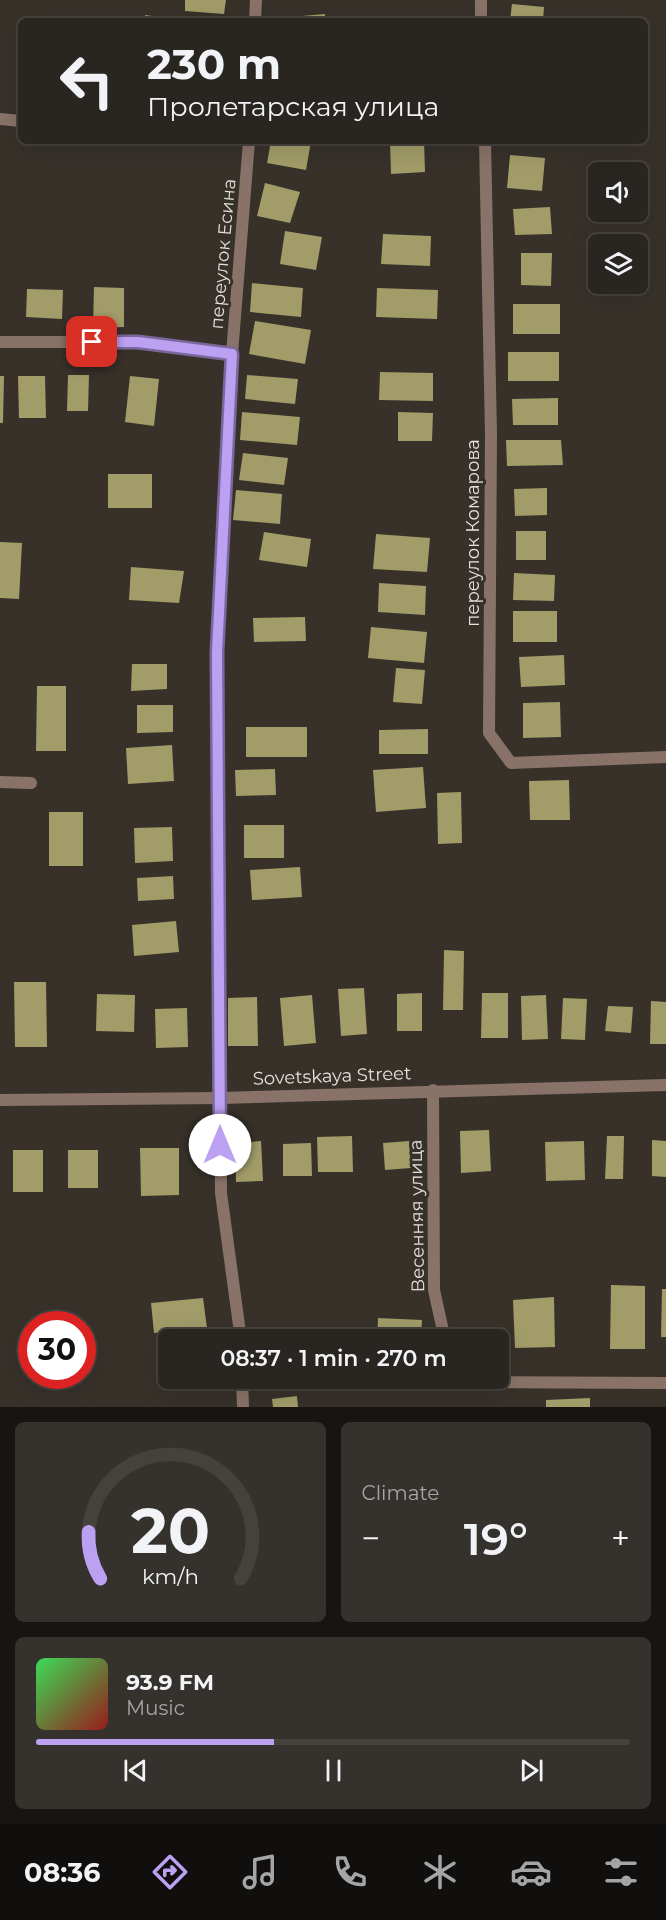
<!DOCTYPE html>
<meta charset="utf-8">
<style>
:root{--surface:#292520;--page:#35312d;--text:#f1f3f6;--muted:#a5a5a5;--line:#45423e;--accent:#bca0f2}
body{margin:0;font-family:Montserrat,sans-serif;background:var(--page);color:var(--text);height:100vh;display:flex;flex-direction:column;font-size:22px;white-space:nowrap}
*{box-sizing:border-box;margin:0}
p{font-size:20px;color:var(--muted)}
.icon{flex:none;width:33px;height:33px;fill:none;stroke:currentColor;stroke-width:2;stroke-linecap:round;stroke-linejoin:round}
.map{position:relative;height:1407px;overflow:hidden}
.panel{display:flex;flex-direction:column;gap:15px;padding:15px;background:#171412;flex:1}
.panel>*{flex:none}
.hud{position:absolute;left:18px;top:18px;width:630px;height:126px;border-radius:9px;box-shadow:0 6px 24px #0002,0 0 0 2px var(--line);background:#292520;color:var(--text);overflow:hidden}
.tools{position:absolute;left:588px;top:162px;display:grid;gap:12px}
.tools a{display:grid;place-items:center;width:60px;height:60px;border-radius:9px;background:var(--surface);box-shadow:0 6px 24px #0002,0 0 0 2px var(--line);font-size:30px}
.speed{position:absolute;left:18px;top:1311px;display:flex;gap:12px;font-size:30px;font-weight:700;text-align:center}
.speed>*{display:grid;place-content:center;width:78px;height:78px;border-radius:50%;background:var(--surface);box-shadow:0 6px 24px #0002,0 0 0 2px var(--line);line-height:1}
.speed .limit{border:9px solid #d22;background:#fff;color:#111}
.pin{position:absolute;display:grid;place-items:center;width:51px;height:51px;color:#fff;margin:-26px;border-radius:12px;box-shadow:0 3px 9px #0006}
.me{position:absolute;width:66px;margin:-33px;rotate:0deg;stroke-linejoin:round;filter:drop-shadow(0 0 4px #0008)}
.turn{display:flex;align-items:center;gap:21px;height:126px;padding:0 30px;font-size:27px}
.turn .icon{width:78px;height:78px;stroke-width:2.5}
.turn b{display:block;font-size:42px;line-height:51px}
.big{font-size:45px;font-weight:600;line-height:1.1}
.panel .tile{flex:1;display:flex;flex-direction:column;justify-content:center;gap:9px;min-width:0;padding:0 21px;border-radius:9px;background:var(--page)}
.panel .dial{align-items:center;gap:0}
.dial svg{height:156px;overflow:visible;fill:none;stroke:var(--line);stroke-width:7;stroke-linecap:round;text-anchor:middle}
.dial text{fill:var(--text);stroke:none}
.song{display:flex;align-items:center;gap:18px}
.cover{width:72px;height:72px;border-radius:9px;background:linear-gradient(135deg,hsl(130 70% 55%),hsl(0 70% 35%))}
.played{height:6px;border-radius:3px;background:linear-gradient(90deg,var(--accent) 40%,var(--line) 40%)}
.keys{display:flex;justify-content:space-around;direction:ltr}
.heat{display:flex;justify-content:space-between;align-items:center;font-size:33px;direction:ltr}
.panel .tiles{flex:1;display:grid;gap:15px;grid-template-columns:1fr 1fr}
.tile:last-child{grid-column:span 2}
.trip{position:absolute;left:158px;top:1329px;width:351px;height:60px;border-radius:9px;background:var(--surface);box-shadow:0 6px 24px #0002,0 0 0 2px var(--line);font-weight:600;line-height:60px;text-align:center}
.menu{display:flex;height:96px;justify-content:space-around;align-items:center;background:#100f0d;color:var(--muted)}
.menu .icon{width:42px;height:42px}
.menu .current{color:var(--accent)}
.menu b{font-size:27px;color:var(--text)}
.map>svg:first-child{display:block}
</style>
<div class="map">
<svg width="666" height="1407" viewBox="0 0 666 1407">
<rect width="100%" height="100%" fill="#37312a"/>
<g fill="#a19c68">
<path d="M185,0H226L224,14L185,11Z"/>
<path d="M512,4L544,7L543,21H510Z"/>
<path d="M325,14V21H278V18Z"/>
<path d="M145,15L182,20V21H145Z"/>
<path d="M271,141H311L306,170L267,163Z"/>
<path d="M390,141H424L425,172L391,174Z"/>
<path d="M510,155L545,158L542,191L507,188Z"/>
<path d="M265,183L300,192L290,223L257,216Z"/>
<path d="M550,207L552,234L515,235L513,209Z"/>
<path d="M285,231L322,237L316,270L280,264Z"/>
<path d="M383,234L431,236L430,266L381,264Z"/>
<path d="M521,253H552L551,286L521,285Z"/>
<path d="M252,283L303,288L301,317L250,312Z"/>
<path d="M94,287L124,288V327L93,328Z"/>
<path d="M377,288L438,290L437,319L376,317Z"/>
<path d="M27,289L63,290L62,319L26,317Z"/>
<rect x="513" y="304" width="47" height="30"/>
<path d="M255,321L311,330L305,364L249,354Z"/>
<rect x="508" y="352" width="51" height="29"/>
<path d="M380,372L433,373V401L379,400Z"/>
<path d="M68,375H89L88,411H67Z"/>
<path d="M247,375L298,379L295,404L245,399Z"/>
<path d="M0,376H4L3,423H0Z"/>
<path d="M18,376H45L46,418H19Z"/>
<path d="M130,376L159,379L154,426L125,422Z"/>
<path d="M558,398V425H513L512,399Z"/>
<path d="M242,412L300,417L297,445L240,440Z"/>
<path d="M398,412L433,413L432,441H398Z"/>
<path d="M506,440H561L563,465L507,466Z"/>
<path d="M243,453L288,458L284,485L239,480Z"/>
<rect x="108" y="474" width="44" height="34"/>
<path d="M547,488V515L515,516L514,489Z"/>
<path d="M236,490L282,494L280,524L233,520Z"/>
<rect x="516" y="531" width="30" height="29"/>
<path d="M264,532L311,539L307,567L259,560Z"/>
<path d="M376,534L430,538L427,572L373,569Z"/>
<path d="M0,542L22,543L19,599L0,598Z"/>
<path d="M131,567L184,571L179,603L129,600Z"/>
<path d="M514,573L555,575L554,601L513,600Z"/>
<path d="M379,583L426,586L425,615L378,612Z"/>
<rect x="513" y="611" width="44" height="31"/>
<path d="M305,617L306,641L254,642L253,618Z"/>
<path d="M371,627L427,632L424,663L368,658Z"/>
<path d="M564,655L565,685L521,687L519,657Z"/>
<path d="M132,664H167V689L131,691Z"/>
<path d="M396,668L425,670L422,704L393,702Z"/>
<path d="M37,686H66V751H36Z"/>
<path d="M560,702L561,737L523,738V703Z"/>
<path d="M137,705H173V732L137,733Z"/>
<rect x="246" y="727" width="61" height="30"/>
<path d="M428,729V754H379V730Z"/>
<path d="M172,745L174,781L128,784L126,748Z"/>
<path d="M423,767L426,808L376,812L373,770Z"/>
<path d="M275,769L276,795L236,796L235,770Z"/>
<path d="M569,780L570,820H530L529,781Z"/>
<path d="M461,792L462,843L438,844L437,793Z"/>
<rect x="49" y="812" width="34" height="54"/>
<rect x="244" y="825" width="40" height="33"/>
<path d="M172,827L173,861L135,863L134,828Z"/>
<path d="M300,867L302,897L252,900L250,870Z"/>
<path d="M173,876L174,899L138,901L137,878Z"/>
<path d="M176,921L179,952L134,956L132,925Z"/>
<path d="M444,950L464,951L463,1010H443Z"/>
<path d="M14,982H46L47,1047H15Z"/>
<path d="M364,988L367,1034L341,1036L338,989Z"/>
<path d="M422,993V1031H397V994Z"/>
<path d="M482,993H508V1038H481Z"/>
<path d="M97,994L135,995L134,1032L96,1031Z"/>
<path d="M312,995L316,1043L284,1046L280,998Z"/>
<path d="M546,995L548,1039L522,1040L521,996Z"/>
<path d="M257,997L258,1046H228V998Z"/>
<path d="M563,998L587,999L585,1040L561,1039Z"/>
<path d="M651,1001L666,1002V1044H650Z"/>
<path d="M608,1006L633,1007L631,1033L605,1031Z"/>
<path d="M187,1008L188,1047L156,1048L155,1009Z"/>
<path d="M489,1130L491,1171L461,1173L460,1131Z"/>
<path d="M352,1136L353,1172H318L317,1137Z"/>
<path d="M607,1136H624L623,1179H605Z"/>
<path d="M652,1140L666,1141V1177L652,1176Z"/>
<path d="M261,1141L263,1181L236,1182L235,1143Z"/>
<path d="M409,1141L411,1168L385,1170L383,1143Z"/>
<path d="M584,1141L585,1180L546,1181L545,1142Z"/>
<path d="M311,1143L312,1176H283V1144Z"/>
<path d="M140,1148H179V1195L141,1196Z"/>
<rect x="13" y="1150" width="30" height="42"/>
<rect x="68" y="1150" width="30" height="38"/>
<path d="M611,1285L645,1286V1349H610Z"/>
<path d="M662,1289H666V1337H661Z"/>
<path d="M554,1297L555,1347L515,1348L513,1300Z"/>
<path d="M203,1298L207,1328L154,1333L151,1303Z"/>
<path d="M378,1318L422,1320L421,1340H377Z"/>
<path d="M326,1330L327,1340H258V1334Z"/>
<path d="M297,1396L298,1407H273L272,1399Z"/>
<path d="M590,1398V1407H546V1400Z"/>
</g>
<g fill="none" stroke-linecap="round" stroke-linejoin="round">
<g stroke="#897368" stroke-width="12">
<path d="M481,0V21"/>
<path d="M255,21L256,0"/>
<path d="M0,119L21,121"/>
<path d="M485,141L491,434L489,733L511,763L666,757"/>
<path d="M0,342H138L232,354"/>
<path d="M0,782L31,783"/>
<path d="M433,1090L434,1290L445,1340"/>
<path d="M0,1100L220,1098L666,1085"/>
<path d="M241,1340L221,1193L217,652L232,354L249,141"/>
<path d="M242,1378L243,1407"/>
<path d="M478,1378L484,1382L666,1383"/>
</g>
</g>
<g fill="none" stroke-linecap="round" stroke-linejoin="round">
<defs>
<path id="route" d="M92,342H138L232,354L217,652L220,1145"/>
</defs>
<use href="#route" stroke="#7a689d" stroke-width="15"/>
<use href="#route" stroke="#bca0f2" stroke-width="10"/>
</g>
<g text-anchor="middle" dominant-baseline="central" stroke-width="6" stroke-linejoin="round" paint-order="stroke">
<g font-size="18" fill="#e3dfda" stroke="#37312a">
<text transform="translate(223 254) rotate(-85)">переулок Есина</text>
<text transform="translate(473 533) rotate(-90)">переулок Комарова</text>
<text transform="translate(332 1076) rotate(-2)">Sovetskaya Street</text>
<text transform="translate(417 1216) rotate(-91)">Весенняя улица</text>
</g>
</g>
</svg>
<div class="tools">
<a><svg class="icon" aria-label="sound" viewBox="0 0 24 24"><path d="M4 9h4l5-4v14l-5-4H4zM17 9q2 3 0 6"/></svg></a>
<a><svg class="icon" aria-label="layers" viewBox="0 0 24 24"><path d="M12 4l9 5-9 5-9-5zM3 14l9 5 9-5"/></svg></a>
</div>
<div class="speed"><div class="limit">30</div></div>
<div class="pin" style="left:92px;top:342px;background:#d93025"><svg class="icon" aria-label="arrive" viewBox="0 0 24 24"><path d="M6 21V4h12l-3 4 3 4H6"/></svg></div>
<svg class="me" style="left:220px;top:1145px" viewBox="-20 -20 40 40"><circle r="19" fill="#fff"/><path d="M0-13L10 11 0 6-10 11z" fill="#bca0f2"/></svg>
<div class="trip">08:37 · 1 min · 270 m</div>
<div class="hud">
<div class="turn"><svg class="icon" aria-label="left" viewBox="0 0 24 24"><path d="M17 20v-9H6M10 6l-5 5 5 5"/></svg><div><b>230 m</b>Пролетарская улица</div></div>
</div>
</div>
<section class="panel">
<div class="tiles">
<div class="tile dial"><svg viewBox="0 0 100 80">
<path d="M14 69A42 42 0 1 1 86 69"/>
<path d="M14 69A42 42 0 0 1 8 45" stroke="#bca0f2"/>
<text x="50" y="56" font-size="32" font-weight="700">20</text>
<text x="50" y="72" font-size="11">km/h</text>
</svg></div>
<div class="tile"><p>Climate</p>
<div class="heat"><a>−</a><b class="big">19°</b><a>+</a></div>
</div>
<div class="tile">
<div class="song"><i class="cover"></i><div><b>93.9 FM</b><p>Music</p></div></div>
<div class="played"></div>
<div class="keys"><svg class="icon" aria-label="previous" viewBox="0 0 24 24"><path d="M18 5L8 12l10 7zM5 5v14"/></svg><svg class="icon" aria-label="pause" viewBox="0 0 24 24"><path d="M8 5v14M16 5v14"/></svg><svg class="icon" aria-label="next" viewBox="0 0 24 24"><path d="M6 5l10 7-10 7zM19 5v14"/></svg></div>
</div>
</div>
</section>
<nav class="menu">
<b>08:36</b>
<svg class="icon current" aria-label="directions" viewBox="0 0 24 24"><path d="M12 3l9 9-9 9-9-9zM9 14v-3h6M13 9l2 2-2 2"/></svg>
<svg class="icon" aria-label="music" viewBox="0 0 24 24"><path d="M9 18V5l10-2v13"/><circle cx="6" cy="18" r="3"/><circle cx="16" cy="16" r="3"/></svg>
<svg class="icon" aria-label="phone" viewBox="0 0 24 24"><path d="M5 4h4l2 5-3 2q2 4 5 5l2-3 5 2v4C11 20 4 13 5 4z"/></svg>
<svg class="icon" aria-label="climate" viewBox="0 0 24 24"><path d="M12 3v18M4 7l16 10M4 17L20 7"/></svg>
<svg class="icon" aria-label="car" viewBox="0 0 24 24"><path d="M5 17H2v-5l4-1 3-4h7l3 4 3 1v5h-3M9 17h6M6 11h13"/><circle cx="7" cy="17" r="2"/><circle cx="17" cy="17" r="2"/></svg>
<svg class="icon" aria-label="filters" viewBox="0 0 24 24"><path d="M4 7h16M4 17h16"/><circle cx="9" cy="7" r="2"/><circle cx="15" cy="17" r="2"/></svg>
</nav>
